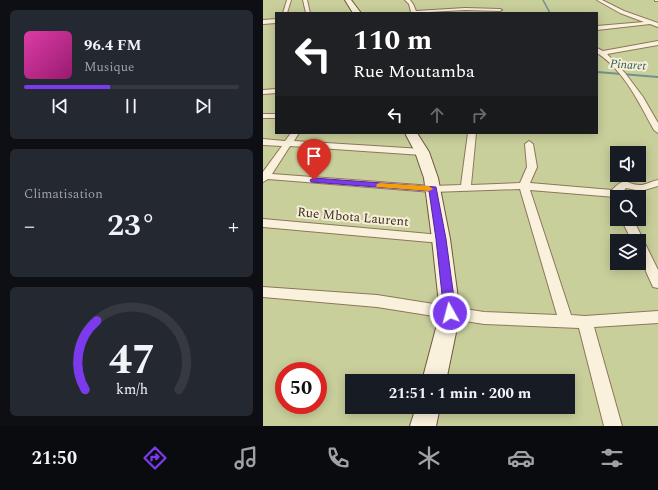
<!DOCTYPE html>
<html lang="fr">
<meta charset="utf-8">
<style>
:root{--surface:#171b24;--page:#242831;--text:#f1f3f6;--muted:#9ea1a6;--line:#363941;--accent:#7c3aed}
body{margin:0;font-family:Spectral,serif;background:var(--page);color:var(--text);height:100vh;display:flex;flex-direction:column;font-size:15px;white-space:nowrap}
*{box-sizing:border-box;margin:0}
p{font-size:13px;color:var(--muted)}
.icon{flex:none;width:22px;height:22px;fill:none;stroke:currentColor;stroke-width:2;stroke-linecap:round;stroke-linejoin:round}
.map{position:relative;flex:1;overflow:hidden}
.details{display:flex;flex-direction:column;gap:10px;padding:10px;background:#0d0f14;width:263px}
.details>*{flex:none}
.hud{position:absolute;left:12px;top:12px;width:323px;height:122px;border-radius:0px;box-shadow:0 2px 10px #0003;background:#202124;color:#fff;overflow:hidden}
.tools{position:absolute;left:347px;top:146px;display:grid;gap:8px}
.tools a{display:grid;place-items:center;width:36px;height:36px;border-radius:0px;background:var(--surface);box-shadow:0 2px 10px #0003;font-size:20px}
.speed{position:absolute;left:12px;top:362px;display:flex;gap:8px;font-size:20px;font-weight:700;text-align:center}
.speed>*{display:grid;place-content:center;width:52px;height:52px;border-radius:50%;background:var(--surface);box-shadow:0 2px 10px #0003;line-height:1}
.speed .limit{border:6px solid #d22;background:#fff;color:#111}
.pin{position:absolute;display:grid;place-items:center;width:34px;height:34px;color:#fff;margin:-41px -17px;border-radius:50% 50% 50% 0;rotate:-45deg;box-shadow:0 0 4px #0007}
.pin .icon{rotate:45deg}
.me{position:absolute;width:44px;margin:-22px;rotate:353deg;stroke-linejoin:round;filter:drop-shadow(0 0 3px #0008)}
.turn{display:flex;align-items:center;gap:14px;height:84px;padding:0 12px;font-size:18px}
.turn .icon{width:52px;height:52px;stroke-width:2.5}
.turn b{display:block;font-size:28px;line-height:34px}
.lanes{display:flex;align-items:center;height:38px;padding:0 12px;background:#0003;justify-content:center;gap:20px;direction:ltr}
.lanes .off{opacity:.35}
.big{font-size:30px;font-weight:700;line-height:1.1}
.details .widget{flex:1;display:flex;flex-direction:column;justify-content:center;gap:6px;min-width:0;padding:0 14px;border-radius:6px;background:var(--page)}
.details .dial{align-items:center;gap:0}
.dial svg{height:104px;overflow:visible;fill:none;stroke:var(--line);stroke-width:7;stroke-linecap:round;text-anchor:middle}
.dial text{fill:var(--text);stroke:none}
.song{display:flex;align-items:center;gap:12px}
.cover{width:48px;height:48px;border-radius:6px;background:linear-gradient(135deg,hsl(320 70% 55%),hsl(320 70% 35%))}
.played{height:4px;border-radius:2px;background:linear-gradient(90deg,var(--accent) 40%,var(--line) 40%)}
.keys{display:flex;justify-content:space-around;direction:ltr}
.heat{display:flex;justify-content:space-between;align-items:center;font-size:22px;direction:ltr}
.trip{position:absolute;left:82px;top:374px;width:230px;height:40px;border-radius:0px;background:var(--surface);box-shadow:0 2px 10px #0003;font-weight:700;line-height:40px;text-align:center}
.dock{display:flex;height:64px;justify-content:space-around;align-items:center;background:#090b0e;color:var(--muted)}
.dock .icon{width:28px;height:28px}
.dock .on{color:var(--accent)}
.dock b{font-size:18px;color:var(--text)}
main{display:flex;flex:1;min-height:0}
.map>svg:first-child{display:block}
</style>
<main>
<section class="details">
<div class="widget">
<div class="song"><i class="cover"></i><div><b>96.4 FM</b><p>Musique</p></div></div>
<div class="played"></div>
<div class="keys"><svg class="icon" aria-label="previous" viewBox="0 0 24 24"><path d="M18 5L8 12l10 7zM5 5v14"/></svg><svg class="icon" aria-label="pause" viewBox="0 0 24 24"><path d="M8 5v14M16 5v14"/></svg><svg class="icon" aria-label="next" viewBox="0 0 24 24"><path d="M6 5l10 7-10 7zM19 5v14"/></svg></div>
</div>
<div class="widget"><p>Climatisation</p>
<div class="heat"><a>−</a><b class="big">23°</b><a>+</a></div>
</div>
<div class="widget dial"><svg viewBox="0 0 100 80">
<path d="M14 69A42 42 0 1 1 86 69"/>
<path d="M14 69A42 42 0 0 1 23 16" stroke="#7c3aed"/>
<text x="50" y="56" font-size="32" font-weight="700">47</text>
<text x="50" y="72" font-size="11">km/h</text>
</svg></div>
</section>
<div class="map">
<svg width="395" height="426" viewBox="0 0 395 426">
<rect width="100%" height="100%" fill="#f0e4c8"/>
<path fill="#c9cf9b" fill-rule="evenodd" d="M0,0H395V426H0ZM13,13H334V133H13ZM354,153H376V175H354ZM354,197H376V219H354ZM354,241H376V263H354ZM21,371H55V405H21ZM89,381H305V407H89Z"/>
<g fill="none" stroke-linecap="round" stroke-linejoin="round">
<path stroke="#6f938a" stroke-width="1.5" d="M280,0L287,13"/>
<path stroke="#6f938a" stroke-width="2" d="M334,72L395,77"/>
<defs>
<g id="minor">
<path d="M24,0H28L24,13H20Z"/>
<path d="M40,0H44L47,13H43Z"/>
<path d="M142,0H147L150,4L153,11L202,8L237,9L239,10L237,11L202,10L147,13L148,12L146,4Z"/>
<path d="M334,0H339L361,11L395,23V27L387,24L334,30V26L381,22L357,13Z"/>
<rect x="392" y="0" width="3" height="1"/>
<path d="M13,19V23L0,24V20Z"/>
<path d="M395,41V45L344,54L362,73L380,97L395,123V133L391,130C376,103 361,70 334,53V48L340,51Z"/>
<path d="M13,89V93L0,94V90Z"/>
<rect x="0" y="114" width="13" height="4"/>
<path d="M28,133H36L31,141L159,149L164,152L159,155L27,146L9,174L169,186L198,185L205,133H213L208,185L257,183L264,167L262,144L266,141L270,144L274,167L267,183L349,190C365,174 362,186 379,185C384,184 390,181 395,180V186L378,191L363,188L356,196L352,197L267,190L308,315L322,316L395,311V323L331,327L359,426H341L316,328L221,324L114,307L0,297V287L114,295L221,312L294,315L257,189L169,192L5,179L0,182V172L19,146L0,145V139L22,141Z"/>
<path d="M0,219L178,235L182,236L184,239L182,242L178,243L0,227Z"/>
<path d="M358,219H370L395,270V288L390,287L376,256V241H369Z"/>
</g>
<g id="secondary">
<path d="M82,0H88L98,13H90Z"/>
<path d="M142,133H154L166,152L175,178L187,239L197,313L183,381H159L177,313L169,239L161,178L152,152Z"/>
<path d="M153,407H177L173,426H147Z"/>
</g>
</defs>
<use href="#minor" stroke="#8d765c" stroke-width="2"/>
<use href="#secondary" stroke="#6f573f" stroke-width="2"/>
<use href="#minor" fill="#faf1dc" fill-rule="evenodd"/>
<use href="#secondary" fill="#faf1dc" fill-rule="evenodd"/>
</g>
<path fill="#7c3aed" stroke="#51269a" d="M51,178L173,187L183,239L193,313L191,316L187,318L183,316L181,313L173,239L166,191L48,182L47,180Z"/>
<path fill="#f59e0b" d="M117,183L166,186L170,189L166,191L114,187L113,186L114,184Z"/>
<g text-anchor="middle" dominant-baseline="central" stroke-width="4" stroke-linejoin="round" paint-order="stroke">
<g font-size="12" font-style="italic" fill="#2f5d5a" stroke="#f7eed8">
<text transform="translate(365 65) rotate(4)">Pinaret</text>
</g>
<g font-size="13" fill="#3d2e20" stroke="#f7eed8">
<text transform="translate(90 217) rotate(5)">Rue Mbota Laurent</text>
</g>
</g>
</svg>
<div class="tools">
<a><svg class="icon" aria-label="sound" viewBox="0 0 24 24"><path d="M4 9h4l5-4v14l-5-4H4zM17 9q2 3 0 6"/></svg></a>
<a><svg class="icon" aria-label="search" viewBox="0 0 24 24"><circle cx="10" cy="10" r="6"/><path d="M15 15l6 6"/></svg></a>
<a><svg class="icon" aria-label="layers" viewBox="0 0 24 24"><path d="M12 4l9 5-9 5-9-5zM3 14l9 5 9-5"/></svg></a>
</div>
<div class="speed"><div class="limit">50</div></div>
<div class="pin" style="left:51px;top:180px;background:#d93025"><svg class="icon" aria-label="arrive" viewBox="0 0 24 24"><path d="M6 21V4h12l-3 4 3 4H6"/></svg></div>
<svg class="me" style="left:187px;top:313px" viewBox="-20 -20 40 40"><circle r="17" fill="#7c3aed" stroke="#fff" stroke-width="3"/><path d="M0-11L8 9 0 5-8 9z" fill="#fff"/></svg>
<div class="trip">21:51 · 1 min · 200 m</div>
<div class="hud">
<div class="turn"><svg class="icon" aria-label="left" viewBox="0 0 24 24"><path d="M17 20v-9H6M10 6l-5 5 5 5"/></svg><div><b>110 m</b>Rue Moutamba</div></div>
<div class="lanes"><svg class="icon" aria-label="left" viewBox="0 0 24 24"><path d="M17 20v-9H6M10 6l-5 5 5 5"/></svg><svg class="icon off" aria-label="ahead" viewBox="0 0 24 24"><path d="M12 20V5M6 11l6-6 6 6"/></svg><svg class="icon off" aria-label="right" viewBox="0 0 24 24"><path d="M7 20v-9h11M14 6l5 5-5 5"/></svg></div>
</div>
</div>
</main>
<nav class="dock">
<b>21:50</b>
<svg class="icon on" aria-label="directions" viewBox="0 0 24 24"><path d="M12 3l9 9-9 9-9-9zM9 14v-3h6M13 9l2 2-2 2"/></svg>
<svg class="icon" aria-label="music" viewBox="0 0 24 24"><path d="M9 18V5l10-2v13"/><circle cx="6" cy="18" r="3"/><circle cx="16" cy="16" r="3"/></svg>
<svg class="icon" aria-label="phone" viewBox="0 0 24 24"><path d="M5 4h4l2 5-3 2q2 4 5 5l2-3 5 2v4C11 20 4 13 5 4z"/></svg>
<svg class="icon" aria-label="climate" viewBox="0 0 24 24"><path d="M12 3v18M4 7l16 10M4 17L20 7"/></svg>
<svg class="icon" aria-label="car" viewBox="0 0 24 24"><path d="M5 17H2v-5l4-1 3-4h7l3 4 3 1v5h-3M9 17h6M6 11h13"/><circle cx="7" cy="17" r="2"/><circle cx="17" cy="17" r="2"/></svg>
<svg class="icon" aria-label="filters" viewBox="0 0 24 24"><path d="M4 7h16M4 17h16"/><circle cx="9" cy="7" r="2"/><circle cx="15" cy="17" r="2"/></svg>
</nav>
